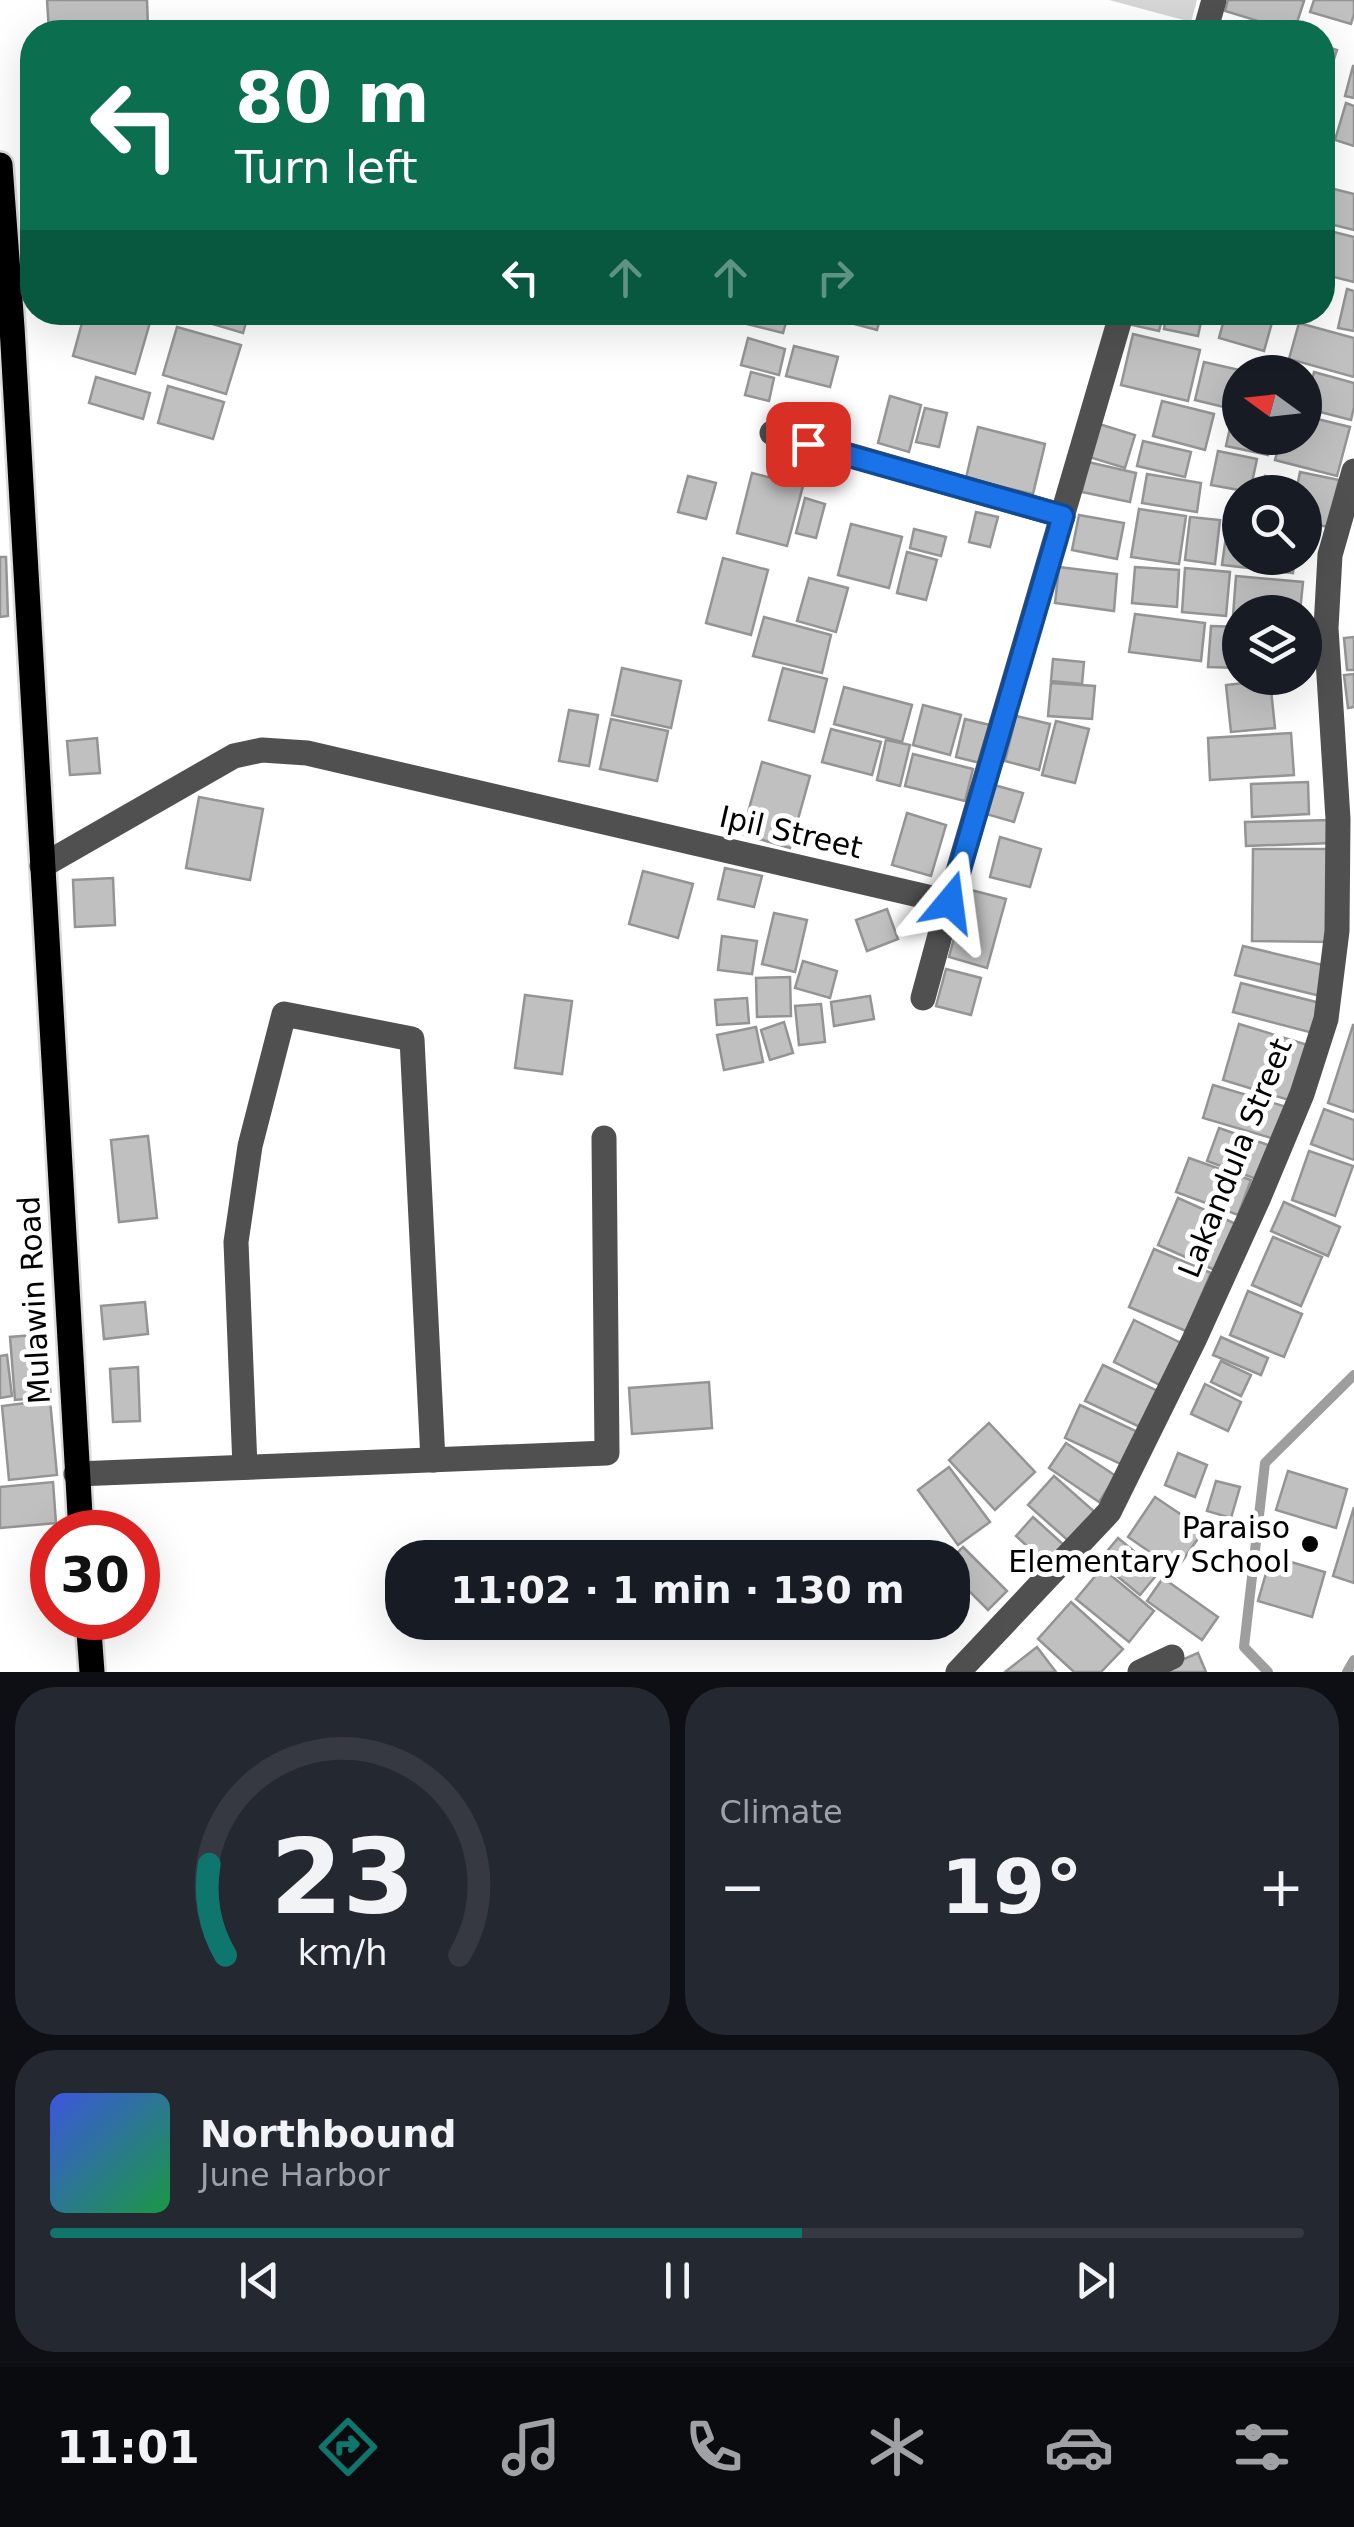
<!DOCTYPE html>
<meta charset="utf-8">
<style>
:root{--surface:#171b24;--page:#242831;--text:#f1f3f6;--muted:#9ea1a6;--line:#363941;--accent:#0f766e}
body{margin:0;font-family:"DejaVu Sans",sans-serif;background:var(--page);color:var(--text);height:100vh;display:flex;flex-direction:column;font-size:38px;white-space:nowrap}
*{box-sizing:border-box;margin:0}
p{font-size:32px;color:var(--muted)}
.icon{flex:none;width:55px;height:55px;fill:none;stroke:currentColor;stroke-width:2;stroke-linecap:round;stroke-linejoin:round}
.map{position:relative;height:1672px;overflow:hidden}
.drawer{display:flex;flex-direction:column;gap:15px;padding:15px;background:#0d0f14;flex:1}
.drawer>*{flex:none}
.banner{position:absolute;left:20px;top:20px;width:1315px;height:305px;border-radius:40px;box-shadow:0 10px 40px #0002;background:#0b6e4f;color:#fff;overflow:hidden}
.needle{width:65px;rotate:285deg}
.buttons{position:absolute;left:1222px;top:355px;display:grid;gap:20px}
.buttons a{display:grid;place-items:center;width:100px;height:100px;border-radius:50%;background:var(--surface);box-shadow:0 10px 40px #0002;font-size:50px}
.speed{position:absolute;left:30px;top:1510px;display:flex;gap:20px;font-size:50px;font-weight:700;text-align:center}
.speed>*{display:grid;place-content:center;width:130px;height:130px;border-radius:50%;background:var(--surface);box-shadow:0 10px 40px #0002;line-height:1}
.speed .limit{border:15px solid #d22;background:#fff;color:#111}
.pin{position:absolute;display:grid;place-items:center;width:85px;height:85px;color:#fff;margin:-42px;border-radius:20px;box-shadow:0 5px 15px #0006}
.me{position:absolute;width:110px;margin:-55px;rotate:16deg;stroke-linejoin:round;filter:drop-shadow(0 0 8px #0008)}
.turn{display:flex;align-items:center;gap:35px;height:210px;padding:0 50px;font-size:45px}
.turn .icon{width:130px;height:130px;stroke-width:2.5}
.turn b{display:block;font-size:70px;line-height:85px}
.lanes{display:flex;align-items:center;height:95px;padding:0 50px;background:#0003;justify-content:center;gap:50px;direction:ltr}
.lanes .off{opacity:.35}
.big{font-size:75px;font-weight:700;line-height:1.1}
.drawer .widget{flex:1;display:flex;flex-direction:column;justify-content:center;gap:15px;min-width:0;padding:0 35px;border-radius:40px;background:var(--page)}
.drawer .dial{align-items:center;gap:0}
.dial svg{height:260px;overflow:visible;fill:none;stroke:var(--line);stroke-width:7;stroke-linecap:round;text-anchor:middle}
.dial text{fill:var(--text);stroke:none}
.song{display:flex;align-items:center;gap:30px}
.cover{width:120px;height:120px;border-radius:15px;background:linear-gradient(135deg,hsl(230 70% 55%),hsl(140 70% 35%))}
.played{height:10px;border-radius:5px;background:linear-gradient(90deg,var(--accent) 60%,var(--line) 60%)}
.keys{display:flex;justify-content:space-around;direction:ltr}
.heat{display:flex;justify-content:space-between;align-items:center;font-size:55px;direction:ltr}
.drawer .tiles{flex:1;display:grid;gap:15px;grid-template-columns:1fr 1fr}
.widget:last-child{grid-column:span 2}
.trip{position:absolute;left:385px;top:1540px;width:585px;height:100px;border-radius:40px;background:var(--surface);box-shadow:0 10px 40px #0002;font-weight:700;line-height:100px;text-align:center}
.tab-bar{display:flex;height:160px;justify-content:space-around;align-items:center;background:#090b0e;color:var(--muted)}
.tab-bar .icon{width:70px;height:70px}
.tab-bar .active{color:var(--accent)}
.tab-bar b{font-size:45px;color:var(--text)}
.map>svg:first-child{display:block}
</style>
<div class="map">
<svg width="1354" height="1672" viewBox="0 0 1354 1672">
<rect width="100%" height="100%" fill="#fff"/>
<path fill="#d7d7d7" d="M1109,0H1197L1191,22Z"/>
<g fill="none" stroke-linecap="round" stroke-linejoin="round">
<g stroke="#9e9e9e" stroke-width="10">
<path d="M1268,1672L1244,1647L1265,1463L1354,1375"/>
<path d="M1347,1672L1354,1660"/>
</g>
</g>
<g fill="#c0c0c0" stroke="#949494" stroke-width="2.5">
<path d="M47,0H147L148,26L49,32Z"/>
<path d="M1228,0H1301L1304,1L1294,32L1225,11Z"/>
<path d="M1314,0H1354V14L1351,24L1310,12Z"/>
<path d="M1255,25L1281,32H1253Z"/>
<path d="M1322,45L1337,50L1325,86L1322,85Z"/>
<path d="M1353,66H1354V98L1345,96Z"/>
<path d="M1346,103L1354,106V146L1335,140Z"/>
<path d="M1322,186L1354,194V230L1322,222Z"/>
<path d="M1322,229L1354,237V282L1322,274Z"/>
<path d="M1347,289L1354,291V331L1338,328Z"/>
<path d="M85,312H153L135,374L73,356Z"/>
<path d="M183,312H249L243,333L182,315Z"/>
<path d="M741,312H789L783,333L739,322Z"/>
<path d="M826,312H882L877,330L825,316Z"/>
<path d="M1130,312H1164L1159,331L1128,324Z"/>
<path d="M1167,312H1203L1198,336L1164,329Z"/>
<path d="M1226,312H1249L1273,319L1264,351L1219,338Z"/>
<path d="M1299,323L1354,338V377L1289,359Z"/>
<path d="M177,327L241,345L226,394L163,375Z"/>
<path d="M1133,334L1200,350L1188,401L1121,385Z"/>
<path d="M748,338L785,349L779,375L741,365Z"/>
<path d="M794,346L838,357L830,387L786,376Z"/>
<path d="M1267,359L1294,366L1293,372H1263Z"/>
<path d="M1204,362L1248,372H1240V411L1195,400Z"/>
<path d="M751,372L774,378L769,401L745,395Z"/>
<path d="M1314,372L1354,383V407L1351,420L1305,408Z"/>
<path d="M96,377L150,393L143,419L89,403Z"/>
<path d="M168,386L224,402L213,439L158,423Z"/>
<path d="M890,396L921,405L909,452L878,443Z"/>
<path d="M1162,401L1214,414L1205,450L1153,436Z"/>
<path d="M925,408L947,413L939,447L916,442Z"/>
<path d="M1233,414L1240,416V438H1271L1268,455L1226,446Z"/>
<path d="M1305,416L1350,427L1337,476L1275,460L1281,438H1305Z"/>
<path d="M1099,424L1135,435L1125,468L1089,457Z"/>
<path d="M978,427L1045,444L1033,494L966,478Z"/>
<path d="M1143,441L1191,452L1185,477L1137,466Z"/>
<path d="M1218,451L1257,459L1250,492L1211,485Z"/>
<path d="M1088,462L1136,473L1130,502L1082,492Z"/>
<path d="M1300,472L1339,480L1328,527L1305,522V492H1296Z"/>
<path d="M752,473L803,486L787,546L737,533Z"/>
<path d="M1147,474L1201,483L1197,512L1142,503Z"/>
<path d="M688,476L716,483L706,519L678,512Z"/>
<path d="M1265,476L1289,483L1286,492H1261Z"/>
<path d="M805,498L825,504L816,538L796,533Z"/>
<path d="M1139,509L1186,516L1179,564L1131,557Z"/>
<path d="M976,512L998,517L990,547L969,542Z"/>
<path d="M1079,515L1124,523L1117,559L1072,550Z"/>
<path d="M1190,517L1220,520L1215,564L1185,560Z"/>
<path d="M851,524L902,537L889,588L838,575Z"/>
<path d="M914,529L946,537L941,556L910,548Z"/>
<path d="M1227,529L1240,531V558H1295L1293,573L1222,565Z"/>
<path d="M907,552L937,560L926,600L897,593Z"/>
<path d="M0,557H6L8,616L0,617Z"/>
<path d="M723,558L768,570L751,635L706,623Z"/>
<path d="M1059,567L1117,574L1114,611L1055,603Z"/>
<path d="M1135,567L1179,570L1177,607L1132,603Z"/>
<path d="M1185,568L1230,572L1226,616L1182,612Z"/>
<path d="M1236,576L1303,582L1300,612H1240V616H1233Z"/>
<path d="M809,578L848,588L836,632L797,621Z"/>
<path d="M1135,614L1205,623L1201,661L1129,652Z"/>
<path d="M764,617L831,635L822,673L753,656Z"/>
<path d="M1211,626L1240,627V668L1208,667Z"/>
<path d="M1305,628L1316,629L1314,663L1305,662Z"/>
<path d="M1354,637V670H1347L1344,638Z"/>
<path d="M1053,659L1084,662L1082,684L1051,681Z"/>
<path d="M622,668L681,681L671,728L612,715Z"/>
<path d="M783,668L827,679L814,732L769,720Z"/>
<path d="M1354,674V707L1348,708L1344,675Z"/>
<path d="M1270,680L1275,728L1231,732L1226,685Z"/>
<path d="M1051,683L1095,686L1092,719L1048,716Z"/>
<path d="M844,687L912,705L902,742L834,724Z"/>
<path d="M923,705L961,715L950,755L913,745Z"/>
<path d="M569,710L598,715L589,766L559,761Z"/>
<path d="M1016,716L1050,724L1039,770L1005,761Z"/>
<path d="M611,719L668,731L657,781L600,769Z"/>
<path d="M965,719L990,725L980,763L956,757Z"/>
<path d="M1056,721L1089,729L1075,783L1042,775Z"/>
<path d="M831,729L881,742L872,775L822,762Z"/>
<path d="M1291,733L1294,775L1210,780L1208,738Z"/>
<path d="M97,738L100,773L70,775L67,741Z"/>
<path d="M886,740L910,745L900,786L877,780Z"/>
<path d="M913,754L973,769L965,801L905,786Z"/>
<path d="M762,762L810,776L790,848L742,834Z"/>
<path d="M1308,782L1309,814L1252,817L1251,784Z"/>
<path d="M994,785L1023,793L1014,822L986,814Z"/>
<path d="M199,797L263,809L250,880L186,868Z"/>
<path d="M907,813L946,825L931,876L892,865Z"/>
<path d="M1331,820L1332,843L1246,846L1245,822Z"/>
<path d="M1000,837L1041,849L1030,887L990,877Z"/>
<path d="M1253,849H1335V942L1252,941Z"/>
<path d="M725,868L762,876L754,907L718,899Z"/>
<path d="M643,871L693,884L678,938L629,924Z"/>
<path d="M113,878L115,925L75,927L73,880Z"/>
<path d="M967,889L1006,899L987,968L949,957Z"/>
<path d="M887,909L898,939L867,951L856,920Z"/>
<path d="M774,913L807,920L795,972L762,964Z"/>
<path d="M722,936L757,941L752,974L718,970Z"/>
<path d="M1243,946L1327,966L1320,996L1235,975Z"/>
<path d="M803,961L837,971L830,998L795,988Z"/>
<path d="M946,969L981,978L971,1015L936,1006Z"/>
<path d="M790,977L791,1016L757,1017L756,978Z"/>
<path d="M1241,983L1320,1003L1313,1033L1233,1012Z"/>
<path d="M525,995L572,1001L562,1074L515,1068Z"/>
<path d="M870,996L874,1019L834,1026L831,1002Z"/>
<path d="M747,998L749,1023L717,1025L715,1000Z"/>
<path d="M821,1004L825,1042L799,1045L795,1006Z"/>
<path d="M784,1022L793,1053L770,1060L761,1030Z"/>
<path d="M1239,1024L1308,1045L1292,1101L1223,1080Z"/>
<path d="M1353,1025H1354V1112L1328,1103Z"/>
<path d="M756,1027L763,1062L724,1070L717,1035Z"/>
<path d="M1213,1085L1287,1107L1278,1140L1203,1118Z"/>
<path d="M1324,1109L1354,1120V1160L1311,1144Z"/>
<path d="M1219,1128L1271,1146L1259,1180L1207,1161Z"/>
<path d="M148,1136L157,1218L119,1222L111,1140Z"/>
<path d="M1309,1151L1353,1166L1335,1216L1292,1200Z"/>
<path d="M1189,1158L1251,1180L1238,1215L1176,1192Z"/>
<path d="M1178,1198L1236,1224L1215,1270L1158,1245Z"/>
<path d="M1284,1202L1340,1227L1328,1256L1271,1231Z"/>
<path d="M1273,1237L1322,1257L1301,1306L1252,1285Z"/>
<path d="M1154,1249L1211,1273L1186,1331L1129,1307Z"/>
<path d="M1248,1291L1302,1314L1284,1357L1230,1335Z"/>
<path d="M145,1302L148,1334L104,1339L101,1306Z"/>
<path d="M1134,1320L1181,1343L1160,1385L1114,1362Z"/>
<path d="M45,1334L51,1397L15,1400L10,1337Z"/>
<path d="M1221,1337L1268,1358L1261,1375L1213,1355Z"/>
<path d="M7,1355L12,1396L0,1398V1356Z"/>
<path d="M1221,1361L1251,1375L1241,1396L1211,1382Z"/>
<path d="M1103,1365L1160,1392L1142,1428L1085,1401Z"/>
<path d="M138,1367L140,1421L113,1422L110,1369Z"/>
<path d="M709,1382L712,1428L632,1434L629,1388Z"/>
<path d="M1205,1384L1241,1402L1228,1431L1191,1414Z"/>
<path d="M50,1400L57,1475L9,1480L2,1406Z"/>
<path d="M1080,1405L1138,1432L1123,1465L1065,1438Z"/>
<path d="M989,1423L1035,1472L995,1510L949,1460Z"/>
<path d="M1066,1443L1116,1476L1099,1502L1049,1468Z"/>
<path d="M1178,1453L1207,1465L1195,1497L1165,1485Z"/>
<path d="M949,1467L990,1522L958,1545L918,1490Z"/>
<path d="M1288,1471L1347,1489L1336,1528L1276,1510Z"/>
<path d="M1054,1476L1097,1514L1071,1543L1028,1505Z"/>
<path d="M1216,1481L1240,1487L1231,1518L1207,1511Z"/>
<path d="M53,1482L56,1523L0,1528V1487Z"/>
<path d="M1155,1497L1204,1530L1176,1570L1128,1537Z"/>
<path d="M1354,1507V1583L1333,1576Z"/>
<path d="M1033,1517L1065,1546L1048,1565L1016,1536Z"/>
<path d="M1118,1538L1159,1572L1140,1595L1099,1561Z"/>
<path d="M963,1547L1007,1591L988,1610L952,1574V1558Z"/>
<path d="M1271,1556L1325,1572L1312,1617L1258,1601Z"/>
<path d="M1102,1568L1154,1611L1129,1642L1076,1599Z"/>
<path d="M1163,1578L1218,1617L1202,1640L1147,1601Z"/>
<path d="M1071,1602L1123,1649L1101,1672H1074L1038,1639Z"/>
<path d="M1037,1647L1056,1672H1005Z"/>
<path d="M1198,1653L1206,1672H1154Z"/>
</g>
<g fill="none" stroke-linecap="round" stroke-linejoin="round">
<defs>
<g id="major">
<path d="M0,165L12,327L81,1532"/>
<path d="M88,1618L92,1672"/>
</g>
</defs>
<use href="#major" stroke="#dbdbdb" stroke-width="30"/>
<g stroke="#505050" stroke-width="25">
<path d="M1205,32L1214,0"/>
<path d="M772,433L1063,516"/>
<path d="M42,866L234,756L262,750L307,753L949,902L1122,312"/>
<path d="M923,998L949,902"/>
<path d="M245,1467L236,1242L250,1146L284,1014L412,1039L433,1460"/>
<path d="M76,1474L607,1453L604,1138"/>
<path d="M958,1672L1109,1512L1194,1340L1259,1197L1302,1094L1326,1019L1337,931L1338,819L1326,628L1330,555L1354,471"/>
<path d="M1140,1672L1172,1657"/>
</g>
<use href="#major" stroke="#000" stroke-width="25"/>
</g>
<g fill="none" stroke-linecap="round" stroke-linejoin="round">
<defs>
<path id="route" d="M808,444L1063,516L950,902"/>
</defs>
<use href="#route" stroke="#114b97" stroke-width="25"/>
<use href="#route" stroke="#1a73e8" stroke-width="18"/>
</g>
<circle fill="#000" stroke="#fff" stroke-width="4" cx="1310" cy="1544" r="10"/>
<g text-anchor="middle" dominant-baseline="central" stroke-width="10" stroke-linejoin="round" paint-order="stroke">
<g font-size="30" fill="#000" stroke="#fff">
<text transform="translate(791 832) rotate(13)">Ipil Street</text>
<text transform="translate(1235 1158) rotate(-68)">Lakandula Street</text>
<text transform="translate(34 1300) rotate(-93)">Mulawin Road</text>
</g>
<g font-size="30" fill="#000" stroke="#fff" text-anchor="end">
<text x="1290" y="1527">Paraiso<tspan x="1290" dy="34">Elementary School</tspan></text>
</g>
</g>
</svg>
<div class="buttons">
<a><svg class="needle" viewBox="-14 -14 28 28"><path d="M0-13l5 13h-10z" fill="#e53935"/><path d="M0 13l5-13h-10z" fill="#9ea1a6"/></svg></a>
<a><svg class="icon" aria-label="search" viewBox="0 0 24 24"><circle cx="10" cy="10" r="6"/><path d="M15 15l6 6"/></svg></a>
<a><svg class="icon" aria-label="layers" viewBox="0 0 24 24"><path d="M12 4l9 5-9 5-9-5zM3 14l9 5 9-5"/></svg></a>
</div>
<div class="speed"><div class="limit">30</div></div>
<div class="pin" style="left:808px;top:444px;background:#d93025"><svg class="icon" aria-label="arrive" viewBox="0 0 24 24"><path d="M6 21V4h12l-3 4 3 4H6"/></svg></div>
<svg class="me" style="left:950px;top:902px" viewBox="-20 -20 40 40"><path d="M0-17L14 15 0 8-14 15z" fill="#1a73e8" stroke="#fff" stroke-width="4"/></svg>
<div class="trip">11:02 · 1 min · 130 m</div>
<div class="banner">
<div class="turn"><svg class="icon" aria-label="left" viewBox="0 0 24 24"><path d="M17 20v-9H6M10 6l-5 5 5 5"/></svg><div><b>80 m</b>Turn left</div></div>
<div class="lanes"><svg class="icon" aria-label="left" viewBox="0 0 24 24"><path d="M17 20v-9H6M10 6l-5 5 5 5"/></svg><svg class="icon off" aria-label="ahead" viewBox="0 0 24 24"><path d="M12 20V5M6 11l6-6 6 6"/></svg><svg class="icon off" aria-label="ahead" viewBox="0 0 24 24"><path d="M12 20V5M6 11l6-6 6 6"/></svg><svg class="icon off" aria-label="right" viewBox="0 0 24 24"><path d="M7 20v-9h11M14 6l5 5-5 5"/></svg></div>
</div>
</div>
<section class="drawer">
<div class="tiles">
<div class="widget dial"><svg viewBox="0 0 100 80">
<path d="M14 69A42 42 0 1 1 86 69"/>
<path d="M14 69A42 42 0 0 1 9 41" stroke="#0f766e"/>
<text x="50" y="56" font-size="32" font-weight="700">23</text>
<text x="50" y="72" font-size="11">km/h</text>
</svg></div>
<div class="widget"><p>Climate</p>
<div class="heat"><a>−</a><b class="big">19°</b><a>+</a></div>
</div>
<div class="widget">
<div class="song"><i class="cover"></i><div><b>Northbound</b><p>June Harbor</p></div></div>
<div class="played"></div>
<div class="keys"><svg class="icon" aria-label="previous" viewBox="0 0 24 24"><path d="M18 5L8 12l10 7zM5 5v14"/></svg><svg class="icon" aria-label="pause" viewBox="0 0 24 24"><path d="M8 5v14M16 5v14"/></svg><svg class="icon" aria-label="next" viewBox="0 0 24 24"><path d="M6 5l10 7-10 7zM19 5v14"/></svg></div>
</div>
</div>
</section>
<nav class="tab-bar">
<b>11:01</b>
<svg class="icon active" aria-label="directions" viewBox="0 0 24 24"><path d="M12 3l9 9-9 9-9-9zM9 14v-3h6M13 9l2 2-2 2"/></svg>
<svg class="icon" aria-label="music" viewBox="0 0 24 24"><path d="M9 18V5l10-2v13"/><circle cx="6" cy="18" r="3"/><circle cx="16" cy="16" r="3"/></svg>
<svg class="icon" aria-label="phone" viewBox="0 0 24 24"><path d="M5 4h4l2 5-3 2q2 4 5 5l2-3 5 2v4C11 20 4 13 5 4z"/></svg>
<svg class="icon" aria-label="climate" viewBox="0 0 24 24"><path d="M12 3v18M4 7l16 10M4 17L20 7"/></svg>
<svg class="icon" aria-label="car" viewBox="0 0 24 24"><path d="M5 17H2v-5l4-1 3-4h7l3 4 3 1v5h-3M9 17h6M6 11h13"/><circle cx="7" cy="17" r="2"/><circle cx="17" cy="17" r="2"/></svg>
<svg class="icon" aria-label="filters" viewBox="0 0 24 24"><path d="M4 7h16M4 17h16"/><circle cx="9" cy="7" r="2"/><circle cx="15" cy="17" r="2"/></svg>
</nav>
